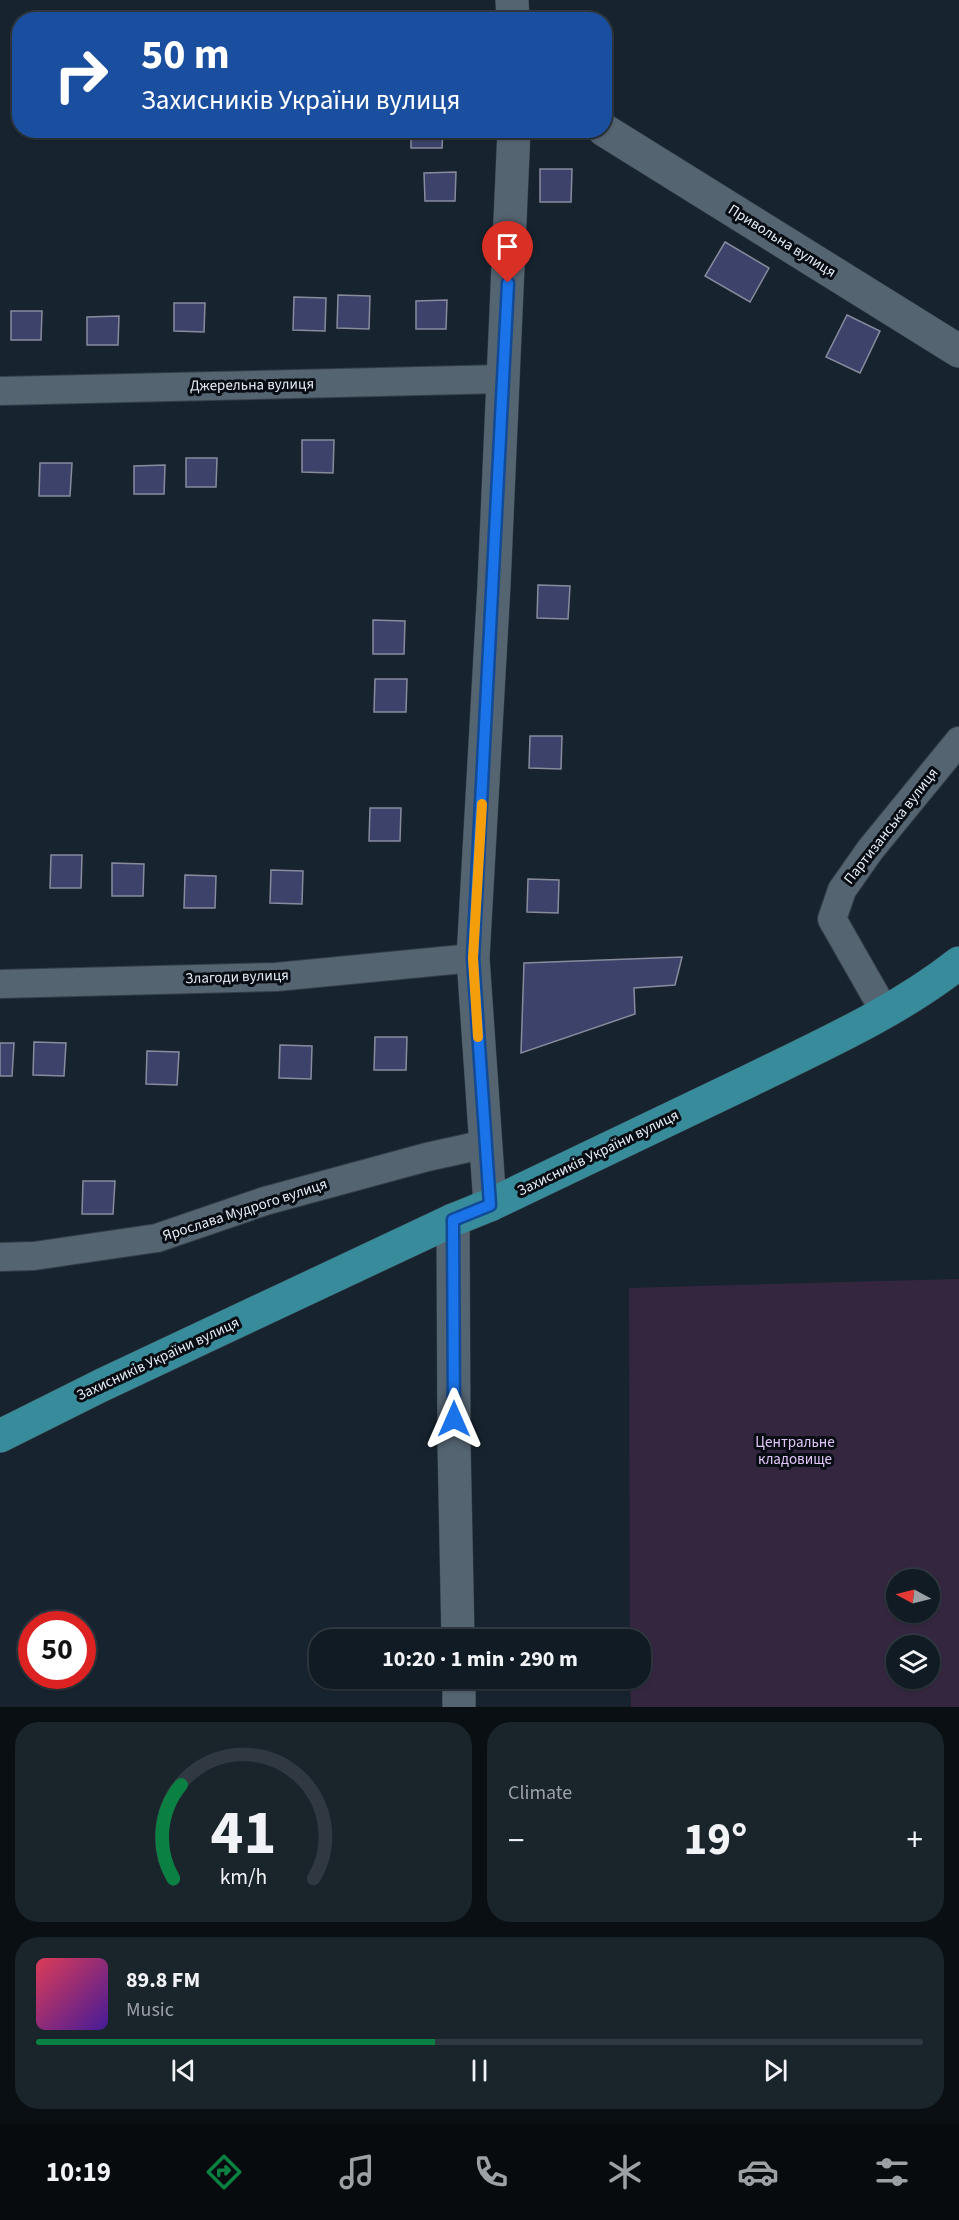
<!DOCTYPE html>
<meta charset="utf-8">
<style>
:root{--surface:#111b23;--page:#1a242b;--text:#f1f3f6;--muted:#9ca1a6;--line:#303941;--accent:#0b8043}
body{margin:0;font-family:"Source Sans 3",sans-serif;background:var(--page);color:var(--text);height:100vh;display:flex;flex-direction:column;font-size:22px;white-space:nowrap}
*{box-sizing:border-box;margin:0}
p{font-size:20px;color:var(--muted)}
.icon{flex:none;width:33px;height:33px;fill:none;stroke:currentColor;stroke-width:2;stroke-linecap:round;stroke-linejoin:round}
.map{position:relative;height:1707px;overflow:hidden}
.sheet{display:flex;flex-direction:column;gap:15px;padding:15px;background:#090f13;flex:1}
.sheet>*{flex:none}
.guide{position:absolute;left:12px;top:12px;width:600px;height:126px;border-radius:24px;box-shadow:0 2px 4px #0004,0 0 0 2px var(--line);background:#1a4fa0;color:#fff;overflow:hidden}
.needle{width:39px;rotate:277deg}
.fabs{position:absolute;left:886px;top:1569px;display:grid;gap:12px}
.fabs a{display:grid;place-items:center;width:54px;height:54px;border-radius:50%;background:var(--surface);box-shadow:0 2px 4px #0004,0 0 0 2px var(--line);font-size:30px}
.speed{position:absolute;left:18px;top:1611px;display:flex;gap:12px;font-size:30px;font-weight:700;text-align:center}
.speed>*{display:grid;place-content:center;width:78px;height:78px;border-radius:50%;background:var(--surface);box-shadow:0 2px 4px #0004,0 0 0 2px var(--line);line-height:1}
.speed .limit{border:9px solid #d22;background:#fff;color:#111}
.pin{position:absolute;display:grid;place-items:center;width:51px;height:51px;color:#fff;margin:-62px -26px;border-radius:50% 50% 50% 0;rotate:-45deg;box-shadow:0 0 6px #0007}
.pin .icon{rotate:45deg}
.me{position:absolute;width:66px;margin:-33px;rotate:0deg;stroke-linejoin:round;filter:drop-shadow(0 0 4px #0008)}
.turn{display:flex;align-items:center;gap:21px;height:126px;padding:0 30px;font-size:27px}
.turn .icon{width:78px;height:78px;stroke-width:2.5}
.turn b{display:block;font-size:42px;line-height:51px}
.big{font-size:45px;font-weight:700;line-height:1.1}
.sheet .card{flex:1;display:flex;flex-direction:column;justify-content:center;gap:9px;min-width:0;padding:0 21px;border-radius:24px;background:var(--page)}
.sheet .dial{align-items:center;gap:0}
.dial svg{height:156px;overflow:visible;fill:none;stroke:var(--line);stroke-width:7;stroke-linecap:round;text-anchor:middle}
.dial text{fill:var(--text);stroke:none}
.song{display:flex;align-items:center;gap:18px}
.cover{width:72px;height:72px;border-radius:9px;background:linear-gradient(135deg,hsl(350 70% 55%),hsl(260 70% 35%))}
.played{height:6px;border-radius:3px;background:linear-gradient(90deg,var(--accent) 45%,var(--line) 45%)}
.keys{display:flex;justify-content:space-around;direction:ltr}
.heat{display:flex;justify-content:space-between;align-items:center;font-size:33px;direction:ltr}
.sheet .tiles{flex:1;display:grid;gap:15px;grid-template-columns:1fr 1fr}
.card:last-child{grid-column:span 2}
.trip{position:absolute;left:309px;top:1629px;width:342px;height:60px;border-radius:24px;background:var(--surface);box-shadow:0 2px 4px #0004,0 0 0 2px var(--line);font-weight:700;line-height:60px;text-align:center}
.menu{display:flex;height:96px;justify-content:space-around;align-items:center;background:#070b0e;color:var(--muted)}
.menu .icon{width:42px;height:42px}
.menu .selected{color:var(--accent)}
.menu b{font-size:27px;color:var(--text)}
.map>svg:first-child{display:block}
</style>
<div class="map">
<svg width="959" height="1707" viewBox="0 0 959 1707">
<rect width="100%" height="100%" fill="#17242f"/>
<path fill="#352640" fill-rule="evenodd" d="M959,1279V1707H631L630,1679L640,1678V1640L630,1639L629,1288ZM897,1580H930V1612H897ZM897,1646H930V1678H897Z"/>
<g fill="#3c4269" stroke="#888b9e" stroke-width="1.5">
<path d="M411,130H443L442,148H411Z"/>
<path d="M540,169H572L571,202H540Z"/>
<path d="M456,172L455,201H425L424,173Z"/>
<path d="M725,242L769,268L750,302L705,276Z"/>
<path d="M338,295L370,296L369,329L337,328Z"/>
<path d="M294,297L326,298L325,331L293,330Z"/>
<path d="M447,300L446,329H416V301Z"/>
<path d="M174,303H205L204,332L174,331Z"/>
<path d="M11,311H42L41,340H11Z"/>
<path d="M847,315L880,331L860,373L826,357Z"/>
<path d="M119,316L118,345H87V317Z"/>
<path d="M302,440H334L333,473L302,472Z"/>
<path d="M186,458H217L216,487H186Z"/>
<path d="M40,463H72L70,496H39Z"/>
<path d="M165,465L164,494H134V466Z"/>
<path d="M538,585L570,586L568,619L537,618Z"/>
<path d="M373,620L405,621L404,654H373Z"/>
<path d="M375,679H407L406,712H374Z"/>
<path d="M530,736H562L561,769L529,768Z"/>
<path d="M370,808H401L400,841H369Z"/>
<path d="M51,855H82L81,888H50Z"/>
<path d="M112,863L144,864L143,896H112Z"/>
<path d="M271,870L303,871L302,904L270,903Z"/>
<path d="M185,875L216,876L215,908H184Z"/>
<path d="M528,879L559,880L558,913L527,912Z"/>
<path d="M682,957L675,985L634,988L635,1014L521,1053L524,963Z"/>
<path d="M375,1037H407L406,1070H374Z"/>
<path d="M34,1042L66,1043L64,1076L33,1075Z"/>
<path d="M0,1043H14L12,1076H0Z"/>
<path d="M280,1045L312,1046L311,1079L279,1078Z"/>
<path d="M147,1051L179,1052L177,1085L146,1084Z"/>
<path d="M83,1181H115L113,1214H82Z"/>
</g>
<g fill="none" stroke-linecap="round" stroke-linejoin="round">
<defs>
<g id="minor">
<path d="M0,391L504,379"/>
<path d="M0,984L276,977L473,958"/>
<path d="M885,1012L832,919L842,890L870,850L959,741"/>
<path d="M0,1257L34,1256L157,1238L265,1201L427,1157L486,1144"/>
</g>
<g id="tertiary">
<path d="M512,0L513,20"/>
<path d="M604,130L959,351"/>
<path d="M490,1205L473,958L494,585L514,130"/>
</g>
<g id="secondary">
<path d="M453,1220L454,1442L458,1640"/>
<path d="M459,1678V1707"/>
</g>
<path id="trunk" d="M0,1436L102,1385L453,1220L490,1205C576,1164 662,1122 749,1081C820,1046 897,1012 959,963"/>
</defs>
<use href="#minor" stroke="#343e48" stroke-width="30"/>
<use href="#tertiary" stroke="#343e48" stroke-width="34"/>
<use href="#secondary" stroke="#343e48" stroke-width="34"/>
<use href="#trunk" stroke="#343e48" stroke-width="34"/>
<use href="#minor" stroke="#546471" stroke-width="28"/>
<use href="#tertiary" stroke="#546471" stroke-width="33"/>
<use href="#secondary" stroke="#546471" stroke-width="33"/>
<use href="#trunk" stroke="#388b9a" stroke-width="33"/>
</g>
<g fill="none" stroke-linecap="round" stroke-linejoin="round">
<defs>
<path id="route" d="M454,1419L453,1220L490,1205L473,958L508,283"/>
</defs>
<use href="#route" stroke="#114b97" stroke-width="15"/>
<use href="#route" stroke="#1a73e8" stroke-width="10"/>
<path stroke="#f59e0b" stroke-width="10" d="M478,1037L473,958L482,804"/>
</g>
<g text-anchor="middle" dominant-baseline="central" stroke-width="6" stroke-linejoin="round" paint-order="stroke">
<g font-size="15" fill="#e3ecf4" stroke="#070d12">
<text transform="translate(782 241) rotate(32)">Привольна вулиця</text>
<text transform="translate(252 385) rotate(-1)">Джерельна вулиця</text>
<text transform="translate(891 826) rotate(-52)">Партизанська вулиця</text>
<text transform="translate(237 977) rotate(-2)">Злагоди вулиця</text>
<text transform="translate(598 1153) rotate(-26)">Захисників України вулиця</text>
<text transform="translate(245 1210) rotate(-18)">Ярослава Мудрого вулиця</text>
<text transform="translate(158 1359) rotate(-25)">Захисників України вулиця</text>
</g>
<g font-size="15" fill="#e2c6f9" stroke="#070d12">
<text x="795" y="1442">Центральне<tspan x="795" dy="17">кладовище</tspan></text>
</g>
</g>
</svg>
<div class="fabs">
<a><svg class="needle" viewBox="-14 -14 28 28"><path d="M0-13l5 13h-10z" fill="#e53935"/><path d="M0 13l5-13h-10z" fill="#9ca1a6"/></svg></a>
<a><svg class="icon" aria-label="layers" viewBox="0 0 24 24"><path d="M12 4l9 5-9 5-9-5zM3 14l9 5 9-5"/></svg></a>
</div>
<div class="speed"><div class="limit">50</div></div>
<div class="pin" style="left:508px;top:283px;background:#d93025"><svg class="icon" aria-label="arrive" viewBox="0 0 24 24"><path d="M6 21V4h12l-3 4 3 4H6"/></svg></div>
<svg class="me" style="left:454px;top:1419px" viewBox="-20 -20 40 40"><path d="M0-17L14 15 0 8-14 15z" fill="#1a73e8" stroke="#fff" stroke-width="4"/></svg>
<div class="trip">10:20 · 1 min · 290 m</div>
<div class="guide">
<div class="turn"><svg class="icon" aria-label="right" viewBox="0 0 24 24"><path d="M7 20v-9h11M14 6l5 5-5 5"/></svg><div><b>50 m</b>Захисників України вулиця</div></div>
</div>
</div>
<section class="sheet">
<div class="tiles">
<div class="card dial"><svg viewBox="0 0 100 80">
<path d="M14 69A42 42 0 1 1 86 69"/>
<path d="M14 69A42 42 0 0 1 18 21" stroke="#0b8043"/>
<text x="50" y="56" font-size="32" font-weight="700">41</text>
<text x="50" y="72" font-size="11">km/h</text>
</svg></div>
<div class="card"><p>Climate</p>
<div class="heat"><a>−</a><b class="big">19°</b><a>+</a></div>
</div>
<div class="card">
<div class="song"><i class="cover"></i><div><b>89.8 FM</b><p>Music</p></div></div>
<div class="played"></div>
<div class="keys"><svg class="icon" aria-label="previous" viewBox="0 0 24 24"><path d="M18 5L8 12l10 7zM5 5v14"/></svg><svg class="icon" aria-label="pause" viewBox="0 0 24 24"><path d="M8 5v14M16 5v14"/></svg><svg class="icon" aria-label="next" viewBox="0 0 24 24"><path d="M6 5l10 7-10 7zM19 5v14"/></svg></div>
</div>
</div>
</section>
<nav class="menu">
<b>10:19</b>
<svg class="icon selected" aria-label="directions" viewBox="0 0 24 24"><path d="M12 3l9 9-9 9-9-9zM9 14v-3h6M13 9l2 2-2 2"/></svg>
<svg class="icon" aria-label="music" viewBox="0 0 24 24"><path d="M9 18V5l10-2v13"/><circle cx="6" cy="18" r="3"/><circle cx="16" cy="16" r="3"/></svg>
<svg class="icon" aria-label="phone" viewBox="0 0 24 24"><path d="M5 4h4l2 5-3 2q2 4 5 5l2-3 5 2v4C11 20 4 13 5 4z"/></svg>
<svg class="icon" aria-label="climate" viewBox="0 0 24 24"><path d="M12 3v18M4 7l16 10M4 17L20 7"/></svg>
<svg class="icon" aria-label="car" viewBox="0 0 24 24"><path d="M5 17H2v-5l4-1 3-4h7l3 4 3 1v5h-3M9 17h6M6 11h13"/><circle cx="7" cy="17" r="2"/><circle cx="17" cy="17" r="2"/></svg>
<svg class="icon" aria-label="filters" viewBox="0 0 24 24"><path d="M4 7h16M4 17h16"/><circle cx="9" cy="7" r="2"/><circle cx="15" cy="17" r="2"/></svg>
</nav>
